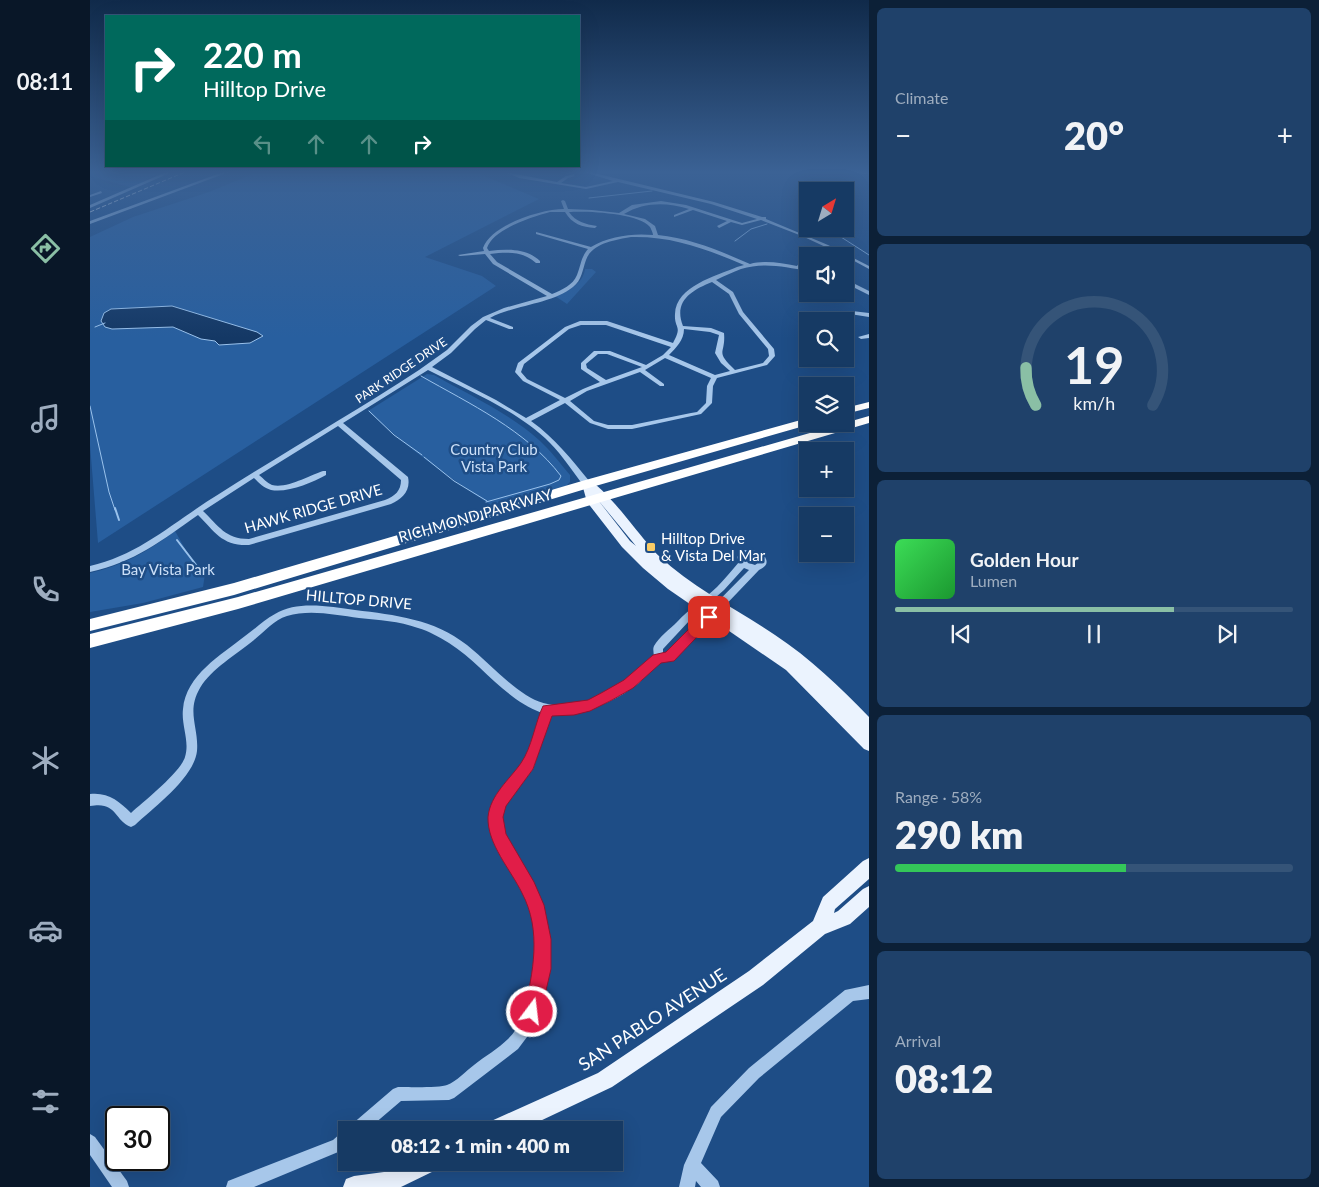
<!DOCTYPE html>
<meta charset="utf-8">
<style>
:root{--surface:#163a64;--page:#1f416a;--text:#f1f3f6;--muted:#9eadbf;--line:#355478;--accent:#8abfa5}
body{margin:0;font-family:Lato,sans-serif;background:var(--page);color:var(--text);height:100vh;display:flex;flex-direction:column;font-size:19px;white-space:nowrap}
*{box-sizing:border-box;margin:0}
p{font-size:16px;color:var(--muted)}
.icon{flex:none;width:28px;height:28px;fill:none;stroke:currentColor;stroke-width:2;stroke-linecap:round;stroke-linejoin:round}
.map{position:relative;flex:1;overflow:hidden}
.sheet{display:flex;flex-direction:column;gap:8px;padding:8px;background:#0c2037;width:450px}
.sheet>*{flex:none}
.top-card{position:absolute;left:15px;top:15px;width:475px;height:152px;border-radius:0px;box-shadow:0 5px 20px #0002,0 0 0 1px var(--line);background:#00695c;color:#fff;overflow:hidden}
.needle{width:32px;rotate:38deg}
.buttons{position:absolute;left:709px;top:182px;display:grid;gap:10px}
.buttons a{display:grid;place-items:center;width:55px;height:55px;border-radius:0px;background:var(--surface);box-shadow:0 5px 20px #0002,0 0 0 1px var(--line);font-size:25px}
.speed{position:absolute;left:15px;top:1106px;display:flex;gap:10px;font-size:25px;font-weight:700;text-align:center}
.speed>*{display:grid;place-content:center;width:65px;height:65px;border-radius:50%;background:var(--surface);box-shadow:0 5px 20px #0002,0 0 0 1px var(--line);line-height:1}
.speed .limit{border:2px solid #111;border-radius:8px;background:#fff;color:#111}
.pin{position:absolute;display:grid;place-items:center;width:42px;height:42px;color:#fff;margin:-21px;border-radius:10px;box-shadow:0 2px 8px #0006}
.me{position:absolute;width:55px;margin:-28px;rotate:15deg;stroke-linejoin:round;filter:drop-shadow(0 0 4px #0008)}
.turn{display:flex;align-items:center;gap:18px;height:105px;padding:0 15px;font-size:22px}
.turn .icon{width:65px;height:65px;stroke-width:2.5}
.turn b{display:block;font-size:35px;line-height:42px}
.lanes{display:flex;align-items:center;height:48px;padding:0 15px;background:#0003;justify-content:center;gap:25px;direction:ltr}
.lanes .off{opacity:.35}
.big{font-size:38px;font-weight:800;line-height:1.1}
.sheet .card{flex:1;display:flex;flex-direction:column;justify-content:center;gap:8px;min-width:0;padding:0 18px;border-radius:8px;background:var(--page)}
.sheet .dial{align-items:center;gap:0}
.dial svg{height:130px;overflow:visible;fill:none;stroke:var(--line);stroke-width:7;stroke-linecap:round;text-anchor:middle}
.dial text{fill:var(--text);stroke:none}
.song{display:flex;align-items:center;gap:15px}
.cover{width:60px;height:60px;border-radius:8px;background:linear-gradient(135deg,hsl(130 70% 55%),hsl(130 70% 35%))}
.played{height:5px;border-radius:2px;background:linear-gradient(90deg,var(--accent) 70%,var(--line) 70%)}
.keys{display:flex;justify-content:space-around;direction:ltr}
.heat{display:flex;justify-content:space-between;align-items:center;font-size:28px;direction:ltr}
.charge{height:8px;border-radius:4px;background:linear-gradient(90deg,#34c759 58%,var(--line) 0)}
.trip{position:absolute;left:248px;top:1121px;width:285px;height:50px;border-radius:0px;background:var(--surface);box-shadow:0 5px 20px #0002,0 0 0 1px var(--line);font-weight:800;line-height:50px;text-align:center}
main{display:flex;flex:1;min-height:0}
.dock{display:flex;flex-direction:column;width:90px;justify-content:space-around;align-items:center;background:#091728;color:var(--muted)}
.dock .icon{width:35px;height:35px}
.dock .active{color:var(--accent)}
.dock b{font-size:22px;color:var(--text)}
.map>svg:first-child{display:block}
</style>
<main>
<nav class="dock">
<b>08:11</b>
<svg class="icon active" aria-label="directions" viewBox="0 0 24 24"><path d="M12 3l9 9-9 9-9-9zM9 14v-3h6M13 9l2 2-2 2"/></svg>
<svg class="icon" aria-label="music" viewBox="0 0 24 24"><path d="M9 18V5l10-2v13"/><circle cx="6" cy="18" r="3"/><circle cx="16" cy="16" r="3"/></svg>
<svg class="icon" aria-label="phone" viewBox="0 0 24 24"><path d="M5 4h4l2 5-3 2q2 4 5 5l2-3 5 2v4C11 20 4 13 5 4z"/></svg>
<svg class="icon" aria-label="climate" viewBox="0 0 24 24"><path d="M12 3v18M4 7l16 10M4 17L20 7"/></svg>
<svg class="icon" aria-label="car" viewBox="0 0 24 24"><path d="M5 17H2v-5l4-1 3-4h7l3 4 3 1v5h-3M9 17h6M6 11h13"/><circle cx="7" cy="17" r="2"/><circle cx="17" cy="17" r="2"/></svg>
<svg class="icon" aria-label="filters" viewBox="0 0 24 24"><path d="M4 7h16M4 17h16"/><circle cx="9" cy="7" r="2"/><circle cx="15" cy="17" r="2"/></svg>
</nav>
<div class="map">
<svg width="779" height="1187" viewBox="0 0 779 1187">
<rect width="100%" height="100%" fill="#1e4d86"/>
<g fill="#285f9f">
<path d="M0,172H70L43,188L0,176Z"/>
<path d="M168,172H385L449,199L335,257L392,276L406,286L8,543L0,445V237L43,217L119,192Z"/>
<path d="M495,269H502L506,272L477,304L465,296C478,291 493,284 495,269Z"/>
<path d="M337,374L344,375C379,395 419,413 449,440C460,450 470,463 480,475V482L476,486L401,505C358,477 316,447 278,411Z"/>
<path d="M85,531L97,552L115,574L113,587L53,603L0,612V573C32,566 59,551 85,531Z"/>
</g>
<path fill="#143865" stroke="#9ac2ec" d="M82,306L167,332L173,336L160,343L129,345L125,341L111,339L83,327L22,329L15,327L11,321L14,313L21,309Z"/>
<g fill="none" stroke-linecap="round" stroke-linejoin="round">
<g stroke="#9ac2ec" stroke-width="1">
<path d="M499,198L562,191"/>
<path d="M709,222L718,225"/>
<path d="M732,229L747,230L751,237L779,255"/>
<path d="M645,241L661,229L677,224"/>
<path d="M5,327L15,323"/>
<path d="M331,376C380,404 436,430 471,476L469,480L460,484L396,502"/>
<path d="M0,406L19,492L25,510"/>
<path d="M279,411L304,435L332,455"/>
<path d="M334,457L364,481L397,501"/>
</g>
<g stroke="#9ac2ec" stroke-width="2">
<path d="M25,508L29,520"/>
<path d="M87,540L113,574"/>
</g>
<g fill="#a7c7ea" fill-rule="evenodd">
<path d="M76,172H82L0,208V205Z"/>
<path d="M133,172H139L0,224V221Z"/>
<path d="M415,172L467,182L476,176L484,174L485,176L478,178L471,183L496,187L523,181L494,172H500L624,202L672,217H676V219L738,245L779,266V269L755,256L712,236L671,220L652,225L641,222L629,228L627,226L637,221L603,210L584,217V215L599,209C576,202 554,202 534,214L555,219L565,226L568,235C600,238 630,251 660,264C675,260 691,263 707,266L713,258L712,252L716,253L717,258L711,267L718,268V271C695,267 674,262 651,269C643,272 634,276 626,280L643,292L653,312L684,349L685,356L677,365L627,378L623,386L622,403L611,414L542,429H518L500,423L475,403L441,421C466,439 481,459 500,482L501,484L500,486H494C483,472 473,456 460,443C427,410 379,391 338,370L253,423L318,477C321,491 312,499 301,504L159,545C132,546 125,532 108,515C71,541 45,562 0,572V566C50,555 86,520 129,494C195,452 263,413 329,370L357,350L381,326L393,317L414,308L457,296L403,264L395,254L370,256L368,255L394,251L393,248C401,225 451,209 474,209L471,201L473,200L475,201L478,209L502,210L529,213L542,205L571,201L596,205L652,223L667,219L621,204L528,182L496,189L429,178ZM460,212H475C482,224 492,227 505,228L507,226C495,224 486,222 479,212C498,211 548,213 560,227C561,229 563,233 563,235C543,233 519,236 501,247L446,232V234L498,249C491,257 491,265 487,275C483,285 472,290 462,294L407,262L400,254C417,252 433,251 446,263H450V261C436,248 417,249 399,251L397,248C403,229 442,217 460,212ZM541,237C583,236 616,249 654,265L647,267C626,276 586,286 585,314C584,329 593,325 583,343L517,321H490L475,327L428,363L425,372L433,381L470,400L436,418L406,400L342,367L361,353L385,329L396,320L419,329H423V327L400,318C424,305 462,304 483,287C492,280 492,271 496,260C502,243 525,240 541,237ZM622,282L639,294L649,314L678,349L679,356L673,363L645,370C624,350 636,355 634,333L621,328L593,326C583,301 602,290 622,282ZM491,325H516L581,347L573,355L556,365L520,351H504L491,363V369L510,382L493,389L475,398L437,379L431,372L434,364L479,329ZM594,329L620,332L629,335L625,353L631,363L640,371L625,375L579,355C586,348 594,340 594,329ZM508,354H517L552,367L516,380L497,368L496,364ZM575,358L621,378L617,386L616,403L607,412L601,413L542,425H518L504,421L480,401L497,391L550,372L570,386H574V384L555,370ZM248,426L311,480C311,491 305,496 295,500L159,539C135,539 129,526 113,511L164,478C169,483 174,488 181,490C198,493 221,483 236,475V471H233C220,475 197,489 182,485C177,483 173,478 169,475Z"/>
<path d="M11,191L12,193L0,197V195Z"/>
<path d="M755,279L779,291V295L755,283Z"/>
<path d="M762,311L779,313V317L760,314V312Z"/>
<path d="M779,334V338L771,339L768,337Z"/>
<path d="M655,550L666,551L675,557C679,564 675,567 669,570L583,660C580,661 575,661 572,662C565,665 555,678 549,683C523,703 494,715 461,715L443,769L415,805L412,817L414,834L442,883L452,905L457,924L459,939V969L449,1012L440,1033L428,1049L364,1098L359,1100L311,1101L277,1130H259L261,1125L303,1089L308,1087C317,1087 351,1088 357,1085C366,1082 377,1070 384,1065C395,1056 408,1049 418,1039C446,1012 452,942 440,906C431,878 398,846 400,817C403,794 423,781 434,763C441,752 447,726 452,713C414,699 392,664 359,643C349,637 339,631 328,628C309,621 289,620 269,618C246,615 220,609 197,616C184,620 174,632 164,640C146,655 122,668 110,688C96,712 109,727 107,751C104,778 64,807 45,825L41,827C23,819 27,801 0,806V794C18,792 29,801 41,813C54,801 90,773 95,757C100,741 91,725 93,709C96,675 131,655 155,636C165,629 174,620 185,614C208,600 240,607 265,610C305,615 344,619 377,645C397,661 414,681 436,695C471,718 516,699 545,674C550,670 560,664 563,658C565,654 562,650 564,646C569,637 580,629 587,622C599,609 614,599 627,587C635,579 642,570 649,562L647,557L652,551ZM657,556H661L668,560V563L665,565L659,563L656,560ZM654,568L659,570L577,653L573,654V649L600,620L634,590Z"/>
<path d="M779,985V999L763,1001L669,1078L631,1117L611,1163L628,1181L630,1187H611L606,1181L605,1187H589L594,1165L621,1107L659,1068L755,990Z"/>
<path d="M256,1130V1148L253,1150L164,1187H136L138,1181L243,1140L251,1133Z"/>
<path d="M0,1134L5,1137L37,1181L39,1187H22L0,1155Z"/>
</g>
<g fill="#ebf3fe" fill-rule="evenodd">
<path d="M497,480C515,485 552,540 569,556C603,588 647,609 685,635C720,658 750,687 779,717V751L774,749L696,670L578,589L553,568L532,547L497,502L492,484ZM508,500L546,546L540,541Z"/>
<path d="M779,858V879L745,909L744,913L748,911L773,889L779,886V907L760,924L735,934L673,985L522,1087L431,1130H396L399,1122L508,1073L659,971L723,921L733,897L773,861Z"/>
<path d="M313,1162H349L346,1170L311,1187H253L256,1179L264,1176L294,1172Z"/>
</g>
<g fill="#fff" fill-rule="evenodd">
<path d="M779,402V408L755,414V408Z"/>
<path d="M779,416V423L148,609L0,648V634L148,597Z"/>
<path d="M718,418V424H721L502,487L144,595L0,631V619L144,583L492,481Z"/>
</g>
<g stroke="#fff" stroke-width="1" stroke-dasharray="4.5 2" stroke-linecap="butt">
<path d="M765,172L779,174"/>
<path d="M0,212L95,172"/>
</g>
</g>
<linearGradient id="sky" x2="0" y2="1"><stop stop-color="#102a4a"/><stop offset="0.51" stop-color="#3b6295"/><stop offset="1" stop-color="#3b6295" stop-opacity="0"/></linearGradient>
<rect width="779" height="338" fill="url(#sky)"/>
<path fill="#e11d48" stroke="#92132f" d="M619,612L623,613L625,617L623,620L584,661L571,663L543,688L522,700L500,711L484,715L462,716L443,769L416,806L413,817L416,834L444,882L454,905L461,939V969L451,1012L449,1018L442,1021L436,1018L434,1012C443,972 452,931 432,893C421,870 397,844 398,817C400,795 420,779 431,763C442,747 445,723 453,706L498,700L513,692L534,680L563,655L576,652L615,613Z"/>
<rect fill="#f9cc66" stroke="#1e4d86" stroke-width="2" x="556" y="542" width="10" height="10" rx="2.5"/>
<g text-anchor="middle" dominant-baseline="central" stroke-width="5" stroke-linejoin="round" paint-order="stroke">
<g font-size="12" fill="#fff" stroke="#1e4d86">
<text transform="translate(311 370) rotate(-34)">PARK RIDGE DRIVE</text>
</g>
<g font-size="15" fill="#cce0f8" stroke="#1e4d86">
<text x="404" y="449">Country Club<tspan x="404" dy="17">Vista Park</tspan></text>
<text x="78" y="569">Bay Vista Park</text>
</g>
<g font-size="15" fill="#fff" stroke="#1e4d86">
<text transform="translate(223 508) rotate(-16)">HAWK RIDGE DRIVE</text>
<text transform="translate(385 515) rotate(-16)">RICHMOND PARKWAY</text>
<text transform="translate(269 599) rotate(5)">HILLTOP DRIVE</text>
</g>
<g font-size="15" fill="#fff" stroke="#1e4d86" text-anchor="start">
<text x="571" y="538">Hilltop Drive<tspan x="571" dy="17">&amp; Vista Del Mar</tspan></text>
</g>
<g font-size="18" fill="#fff" stroke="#1e4d86">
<text transform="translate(562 1019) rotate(-33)">SAN PABLO AVENUE</text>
</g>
</g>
</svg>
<div class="buttons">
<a><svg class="needle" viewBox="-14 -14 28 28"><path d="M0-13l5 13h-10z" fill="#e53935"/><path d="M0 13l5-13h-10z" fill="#9eadbf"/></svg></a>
<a><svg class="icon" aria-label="sound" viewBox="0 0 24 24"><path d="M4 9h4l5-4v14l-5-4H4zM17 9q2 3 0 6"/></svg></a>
<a><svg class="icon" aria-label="search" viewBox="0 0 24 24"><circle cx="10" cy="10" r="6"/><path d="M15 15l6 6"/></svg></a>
<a><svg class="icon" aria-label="layers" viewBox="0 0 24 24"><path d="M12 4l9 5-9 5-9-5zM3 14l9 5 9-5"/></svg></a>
<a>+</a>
<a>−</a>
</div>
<div class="speed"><div class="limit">30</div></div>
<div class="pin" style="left:619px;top:617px;background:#d93025"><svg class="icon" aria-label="arrive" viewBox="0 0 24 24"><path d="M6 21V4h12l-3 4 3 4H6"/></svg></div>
<svg class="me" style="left:442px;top:1012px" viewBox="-20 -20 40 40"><circle r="17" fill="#e11d48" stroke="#fff" stroke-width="3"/><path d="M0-11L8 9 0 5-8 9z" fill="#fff"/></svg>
<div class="trip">08:12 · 1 min · 400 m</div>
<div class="top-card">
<div class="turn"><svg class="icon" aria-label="right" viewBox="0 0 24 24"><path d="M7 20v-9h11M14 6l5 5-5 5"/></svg><div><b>220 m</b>Hilltop Drive</div></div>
<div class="lanes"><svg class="icon off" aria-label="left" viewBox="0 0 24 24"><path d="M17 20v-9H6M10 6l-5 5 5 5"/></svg><svg class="icon off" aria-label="ahead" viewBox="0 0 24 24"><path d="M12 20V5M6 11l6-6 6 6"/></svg><svg class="icon off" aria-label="ahead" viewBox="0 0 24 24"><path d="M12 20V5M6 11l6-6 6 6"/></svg><svg class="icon" aria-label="right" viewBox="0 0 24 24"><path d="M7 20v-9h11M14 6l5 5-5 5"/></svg></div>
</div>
</div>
<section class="sheet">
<div class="card"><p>Climate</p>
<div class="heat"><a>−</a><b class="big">20°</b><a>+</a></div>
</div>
<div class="card dial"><svg viewBox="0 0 100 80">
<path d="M14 69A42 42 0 1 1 86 69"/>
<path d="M14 69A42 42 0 0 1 8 46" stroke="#8abfa5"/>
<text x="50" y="56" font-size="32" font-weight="700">19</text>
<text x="50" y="72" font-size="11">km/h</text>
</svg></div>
<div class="card">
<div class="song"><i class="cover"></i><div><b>Golden Hour</b><p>Lumen</p></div></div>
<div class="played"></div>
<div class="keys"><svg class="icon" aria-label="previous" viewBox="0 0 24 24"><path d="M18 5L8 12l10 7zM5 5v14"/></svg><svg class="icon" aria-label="pause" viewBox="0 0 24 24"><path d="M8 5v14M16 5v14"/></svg><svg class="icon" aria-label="next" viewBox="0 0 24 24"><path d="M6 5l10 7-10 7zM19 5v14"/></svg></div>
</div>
<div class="card"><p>Range · 58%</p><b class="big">290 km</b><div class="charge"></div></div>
<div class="card"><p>Arrival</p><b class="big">08:12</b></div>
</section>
</main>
